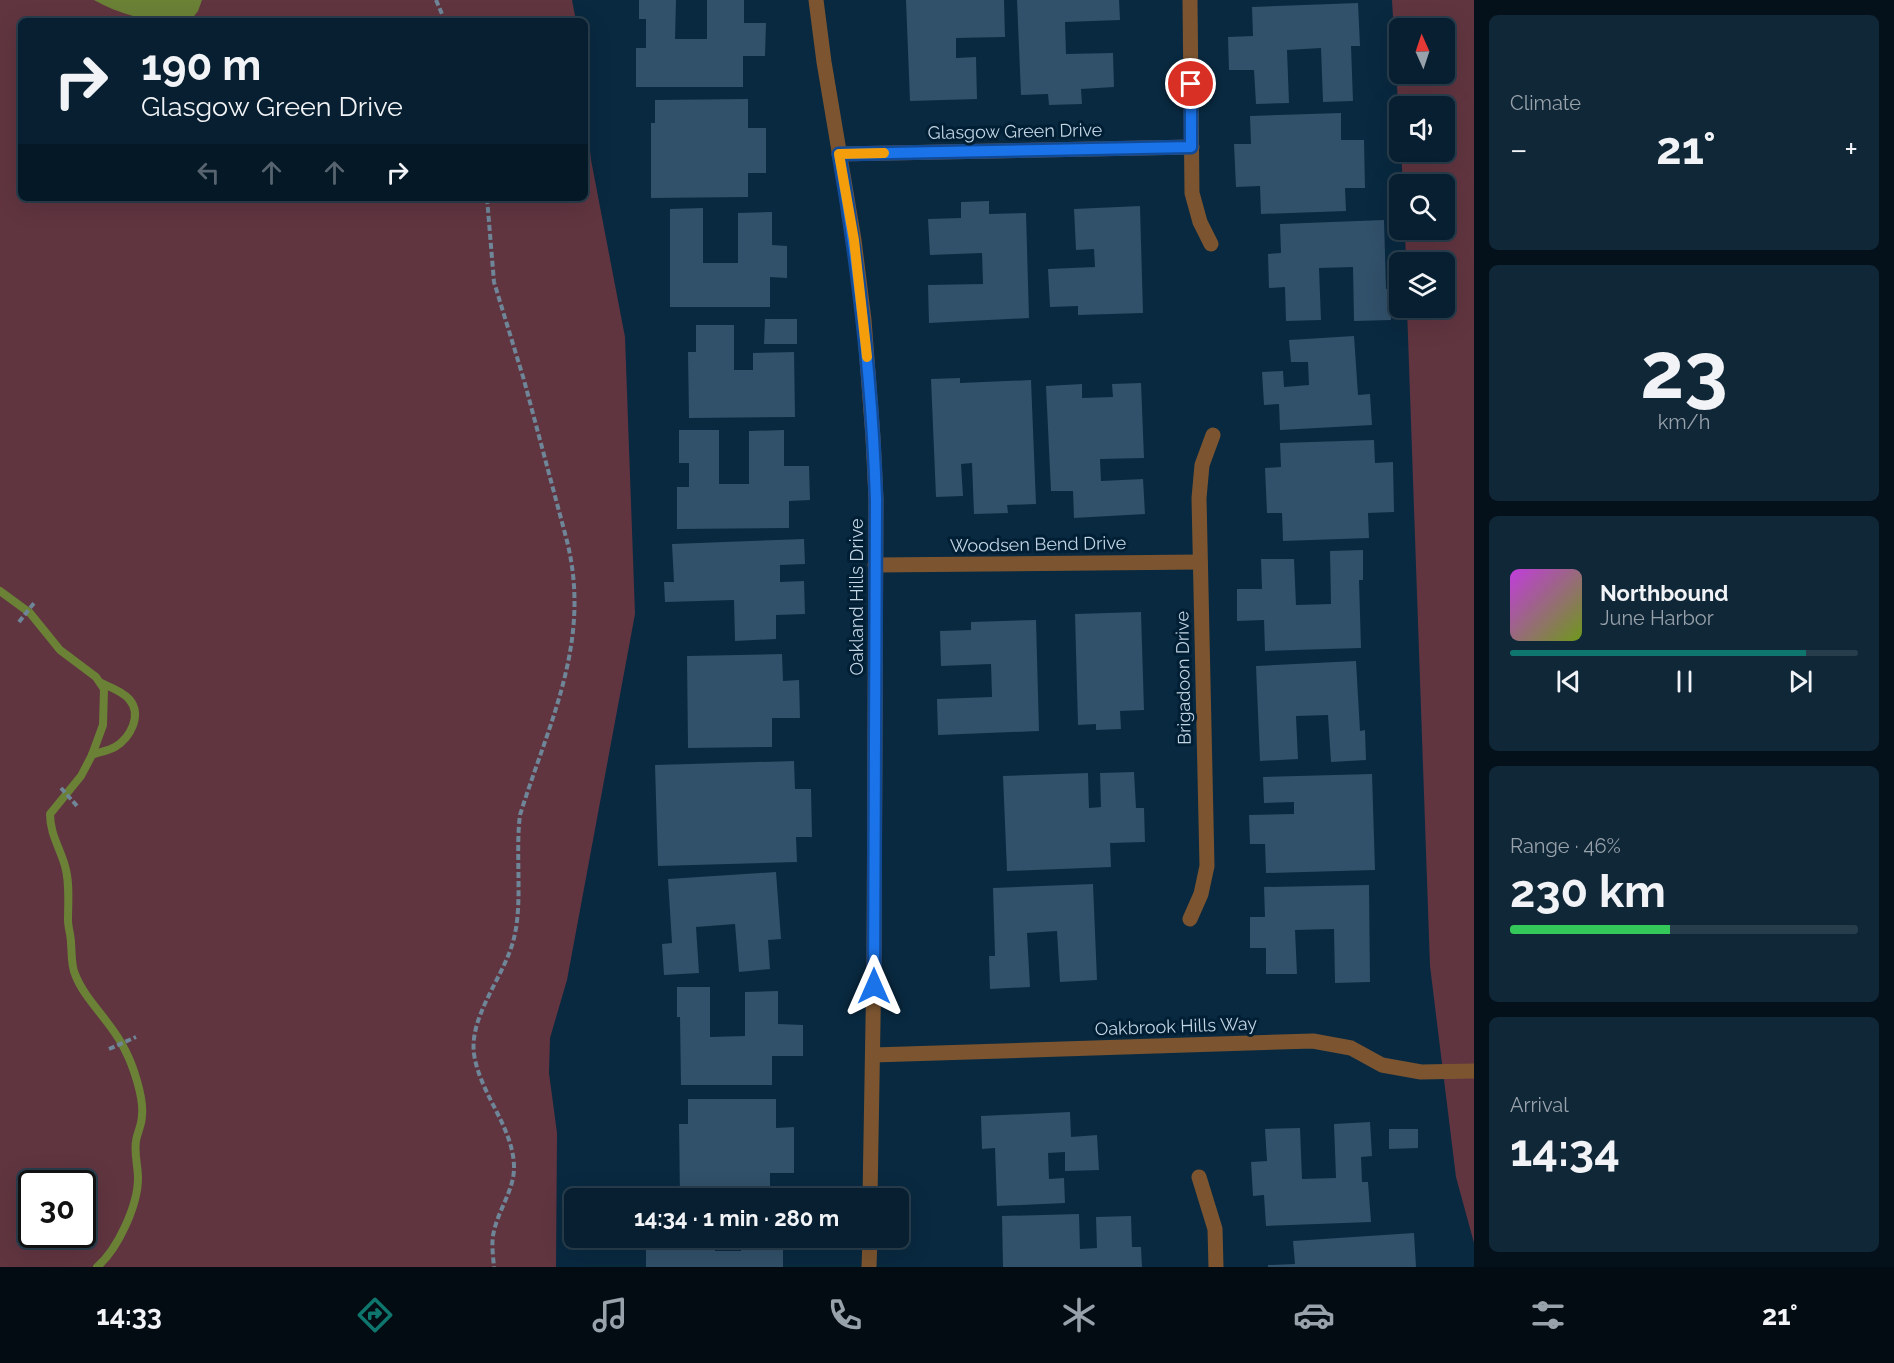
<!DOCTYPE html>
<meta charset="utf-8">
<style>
:root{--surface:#071f30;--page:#102738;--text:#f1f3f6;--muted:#98a2ab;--line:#283d4c;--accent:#0f766e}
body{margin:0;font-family:Raleway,sans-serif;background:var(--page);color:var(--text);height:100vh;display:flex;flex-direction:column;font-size:22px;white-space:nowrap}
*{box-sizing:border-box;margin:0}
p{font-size:20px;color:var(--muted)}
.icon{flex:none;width:33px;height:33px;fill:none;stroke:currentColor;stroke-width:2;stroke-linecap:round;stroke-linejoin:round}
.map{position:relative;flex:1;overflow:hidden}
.details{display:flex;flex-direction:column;gap:15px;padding:15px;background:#04111a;width:420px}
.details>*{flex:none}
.top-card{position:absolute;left:18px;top:18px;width:570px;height:183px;border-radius:9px;box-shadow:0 6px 24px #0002,0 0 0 2px var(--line);background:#071f30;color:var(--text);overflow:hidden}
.needle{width:39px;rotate:357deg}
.fabs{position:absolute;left:1389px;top:18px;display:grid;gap:12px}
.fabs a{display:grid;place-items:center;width:66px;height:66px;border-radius:9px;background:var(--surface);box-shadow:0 6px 24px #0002,0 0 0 2px var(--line);font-size:30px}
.speed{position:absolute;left:18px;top:1170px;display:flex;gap:12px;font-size:30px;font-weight:700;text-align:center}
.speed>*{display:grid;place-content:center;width:78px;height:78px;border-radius:50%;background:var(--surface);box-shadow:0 6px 24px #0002,0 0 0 2px var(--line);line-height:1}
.speed .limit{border:3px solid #111;border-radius:9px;background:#fff;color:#111}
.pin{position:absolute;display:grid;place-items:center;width:51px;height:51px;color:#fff;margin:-26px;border:3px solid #fff;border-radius:50%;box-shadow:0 2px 6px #0007}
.me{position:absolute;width:66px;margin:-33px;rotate:0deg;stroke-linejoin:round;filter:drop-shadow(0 0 4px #0008)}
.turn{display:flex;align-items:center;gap:21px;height:126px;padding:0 24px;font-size:27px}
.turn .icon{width:78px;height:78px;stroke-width:2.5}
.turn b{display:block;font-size:42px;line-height:51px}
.lanes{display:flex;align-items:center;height:57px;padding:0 24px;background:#0003;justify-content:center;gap:30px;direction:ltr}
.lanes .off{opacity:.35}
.big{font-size:45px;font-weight:700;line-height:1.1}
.details .widget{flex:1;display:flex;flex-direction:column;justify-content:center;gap:9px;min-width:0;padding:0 21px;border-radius:9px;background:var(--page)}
.details .dial{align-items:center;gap:0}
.dial b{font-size:78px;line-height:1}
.song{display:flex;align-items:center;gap:18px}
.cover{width:72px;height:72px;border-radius:9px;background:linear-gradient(135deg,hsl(290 70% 55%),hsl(80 70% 35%))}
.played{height:6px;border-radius:3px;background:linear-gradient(90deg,var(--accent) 85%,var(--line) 85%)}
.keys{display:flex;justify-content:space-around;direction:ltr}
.heat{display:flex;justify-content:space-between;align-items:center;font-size:33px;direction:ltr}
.charge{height:9px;border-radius:4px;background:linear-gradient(90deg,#34c759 46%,var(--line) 0)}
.trip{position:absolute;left:564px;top:1188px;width:345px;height:60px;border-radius:9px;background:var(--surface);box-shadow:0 6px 24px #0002,0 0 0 2px var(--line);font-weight:700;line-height:60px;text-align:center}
.tabs{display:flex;height:96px;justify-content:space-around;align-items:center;background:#030c13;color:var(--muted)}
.tabs .icon{width:42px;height:42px}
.tabs .on{color:var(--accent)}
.tabs b{font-size:27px;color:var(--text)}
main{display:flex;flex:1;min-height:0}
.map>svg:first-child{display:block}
</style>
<main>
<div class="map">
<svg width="1474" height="1267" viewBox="0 0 1474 1267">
<rect width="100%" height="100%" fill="#092940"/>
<g fill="#603540" fill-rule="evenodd">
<path d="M0,0H572L576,21H21V198H585V104L591,160L625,337L635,614L567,980L550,1038L549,1073L557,1133L556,1267H0ZM32,1184H82V1234H32Z"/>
<path d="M1392,0H1474V1243L1456,1177L1430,966L1407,308H1444V262H1406L1405,230H1444V184H1403L1401,152H1444V106H1400L1399,120ZM1400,28H1444V74H1400Z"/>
</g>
<path fill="#6a8136" d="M94,0H202L198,11L191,20C156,24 125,17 94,0Z"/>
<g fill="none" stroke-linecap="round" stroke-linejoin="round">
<g stroke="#6a8136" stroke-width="8">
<path d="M0,591L30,613L60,650L96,677L104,689L103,725L92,755L81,776L50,814C50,834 60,848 65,866C70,883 68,903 68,920C68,928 71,935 71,943C72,953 71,965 75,974C85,1001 112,1022 125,1050C133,1065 144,1098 142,1115C142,1125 137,1133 136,1141C134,1154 138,1166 138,1178C138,1205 118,1249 97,1267"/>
<path d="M92,755C99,752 108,751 115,747C130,738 143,715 129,699C122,691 110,687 101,683"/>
</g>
</g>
<g fill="#315069">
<path d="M639,0H676L675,39H707V0H744V23H766L765,56H743V87H636V48H646V19H639Z"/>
<path d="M906,0H1004L1005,37L956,38V58L976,57L977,99L910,101Z"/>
<path d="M1017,0H1119L1120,20L1065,22L1066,54L1113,53L1114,87L1081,89L1082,104L1049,105L1048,94L1021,95Z"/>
<path d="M1358,3L1360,46H1351L1353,101L1323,102L1321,48L1287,50L1289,103L1256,104L1254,70H1229L1228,37L1253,36L1252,7Z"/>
<path d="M748,99V128H766V173H748V197L651,198V123H655V100Z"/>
<path d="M1341,113V140H1364L1365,188H1345L1346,211L1261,214L1260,186L1236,187L1234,144H1251L1250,116Z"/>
<path d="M989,201V214L1026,213L1029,318L929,323L928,285L983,284L982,253L930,255L928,219L961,218V202Z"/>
<path d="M1140,206L1143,313L1078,315V306L1050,307L1048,269L1095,267L1094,249L1076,250L1074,209Z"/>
<path d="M703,208V263H738V213L772,212V245L787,246V278L770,277V307H670V209Z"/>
<path d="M1384,220L1386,289L1390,288L1391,320L1354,321L1353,267L1319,268L1321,320L1286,321L1285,287L1269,288L1268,254L1281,253L1280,224Z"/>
<path d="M765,319H797V344H764Z"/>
<path d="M696,325H734V370H753V353L794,352L795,417L689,418L688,352H696Z"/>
<path d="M1354,336L1358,395L1370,394L1372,425L1280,430L1279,404L1264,405L1262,372L1283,371L1284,387L1309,385L1308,362H1291L1289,340Z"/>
<path d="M960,378V383L1031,380L1036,504L1007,505L1008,513L974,514L972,463L961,464L963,496L936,497L931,379Z"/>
<path d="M1141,383L1144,458L1100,459L1101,481L1143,479L1145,514L1074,518L1073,491H1051L1046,386L1082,384V398L1113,397L1112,384Z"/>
<path d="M679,430H719V484H749V431L784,430V466H809L810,500L789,501V528L677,529V487H689V463H679Z"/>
<path d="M1374,440L1375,463L1393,462L1394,512L1368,513L1369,538L1283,541L1282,513H1267L1265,468L1281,467L1280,443Z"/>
<path d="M804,539L805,564L780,565V582L804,581L805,614L776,615V639L735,641L734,600L665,602L664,582H674L672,544Z"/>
<path d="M1363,550V580H1359L1361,648L1265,651L1264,620L1237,621V589H1262L1261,559H1294L1296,605L1331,604L1330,551Z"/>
<path d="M1141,612L1144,710L1120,711L1121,729L1096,730V724L1078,725L1075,614Z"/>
<path d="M1036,620L1039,731L938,735L937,699L992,697L991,664L941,666L940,631L971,630V622Z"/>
<path d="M782,654L783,681L799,680L800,718H772V747L688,748L687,656Z"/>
<path d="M1356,661L1360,731L1365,730L1366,760L1331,762L1328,715L1296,716L1298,759L1260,761L1256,666Z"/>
<path d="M794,761L795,789H811L812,837H796L797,862L658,866L655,765Z"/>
<path d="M1134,772L1136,808H1144L1145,842L1110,843L1111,867L1007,871L1003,776L1088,773L1089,808L1101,807L1100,773Z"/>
<path d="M1372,774L1375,870L1266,873L1265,844H1250L1249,815L1294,814V802L1264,803L1263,777Z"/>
<path d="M776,872L781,939L768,940L770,969L739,972L735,924L696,927L699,973L664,975L662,944L672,943L668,879Z"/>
<path d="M1093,884L1097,980L1060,982L1057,931L1027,933L1030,987L990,989L989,956H995L993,888Z"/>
<path d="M1369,885L1370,982L1335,983L1334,929L1295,930L1297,974H1266V948H1250V917H1265L1264,887Z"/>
<path d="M677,987H710V1037L745,1036V992L778,991V1024L803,1025V1056H772V1085H681L680,1017H677Z"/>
<path d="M688,1099H776V1128L794,1127V1173H770V1197L680,1198L679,1124H688Z"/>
<path d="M1070,1112L1071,1137L1097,1135L1099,1170L1065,1171V1152L1048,1153L1049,1179L1064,1178L1065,1203L997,1206L995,1148L982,1149L981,1116Z"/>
<path d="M1370,1122L1372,1156L1361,1157L1362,1182H1368L1371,1222L1266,1226L1264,1195L1253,1196L1251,1162L1267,1161L1265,1129L1300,1128L1302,1179L1336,1178L1334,1124Z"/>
<path d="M1389,1129H1418V1148L1389,1149Z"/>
<path d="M1079,1214L1080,1249L1097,1248L1096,1217L1131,1216L1132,1247H1141L1142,1267H1003L1002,1216Z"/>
<path d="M1414,1233L1416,1267H1268V1265L1295,1264L1293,1241Z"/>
<path d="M646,1238H715V1251H741V1238H783V1267H646Z"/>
</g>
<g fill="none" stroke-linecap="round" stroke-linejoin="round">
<g stroke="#6e8698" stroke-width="4" stroke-dasharray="6 3" stroke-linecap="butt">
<path d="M436,0L445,21"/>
<path d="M487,198L494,282L524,380L567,541C592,642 549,722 520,815C515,854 523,902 514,938C505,976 469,1015 474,1054C480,1094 512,1125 514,1165C515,1189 499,1208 494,1231C491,1242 493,1255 494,1267"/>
<path d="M19,622L34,603"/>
<path d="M61,788L77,806"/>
<path d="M109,1049L136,1037"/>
</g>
<g stroke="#7c5530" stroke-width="15">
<path d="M816,0L824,62L854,240L864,320L873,438L876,499L874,963L870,1198"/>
<path d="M1190,0L1192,193L1200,222L1211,244"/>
<path d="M839,154L1192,147"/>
<path d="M875,565L1200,562"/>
<path d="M1190,919L1201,894L1207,866L1199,498L1202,465L1213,435"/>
<path d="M873,1055L1313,1041L1351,1048L1382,1065L1421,1072L1474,1071"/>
<path d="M1199,1177L1215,1229L1216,1267"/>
<path d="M869,1267L870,1238"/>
</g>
</g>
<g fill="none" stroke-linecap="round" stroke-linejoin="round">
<defs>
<path id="route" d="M874,986L876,499C872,383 859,269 839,154L1191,147V84"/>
</defs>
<use href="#route" stroke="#114b97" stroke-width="15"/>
<use href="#route" stroke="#1a73e8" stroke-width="10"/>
<path stroke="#f59e0b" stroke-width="10" d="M867,357L854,240L839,154L884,153"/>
</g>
<g text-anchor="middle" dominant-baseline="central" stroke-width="6" stroke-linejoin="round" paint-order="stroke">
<g font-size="18" fill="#c3d4e3" stroke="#001f35">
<text transform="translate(1015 131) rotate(-1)">Glasgow Green Drive</text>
<text transform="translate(1038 544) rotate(-1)">Woodsen Bend Drive</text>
<text transform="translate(856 597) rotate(-90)">Oakland Hills Drive</text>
<text transform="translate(1183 678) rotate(-91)">Brigadoon Drive</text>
<text transform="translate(1176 1026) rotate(-2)">Oakbrook Hills Way</text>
</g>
</g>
</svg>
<div class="fabs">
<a><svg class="needle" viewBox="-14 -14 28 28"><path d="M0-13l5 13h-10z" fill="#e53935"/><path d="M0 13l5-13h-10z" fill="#98a2ab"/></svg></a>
<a><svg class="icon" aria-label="sound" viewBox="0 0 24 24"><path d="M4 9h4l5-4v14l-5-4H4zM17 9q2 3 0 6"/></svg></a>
<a><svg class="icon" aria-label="search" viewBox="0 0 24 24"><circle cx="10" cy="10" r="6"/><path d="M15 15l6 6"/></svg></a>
<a><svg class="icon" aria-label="layers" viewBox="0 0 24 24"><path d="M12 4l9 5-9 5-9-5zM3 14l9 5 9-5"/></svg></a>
</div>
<div class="speed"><div class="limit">30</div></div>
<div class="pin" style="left:1191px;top:84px;background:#d93025"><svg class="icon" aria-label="arrive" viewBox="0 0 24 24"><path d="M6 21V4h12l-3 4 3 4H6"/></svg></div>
<svg class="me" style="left:874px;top:986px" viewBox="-20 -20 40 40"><path d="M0-17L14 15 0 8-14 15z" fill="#1a73e8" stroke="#fff" stroke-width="4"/></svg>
<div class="trip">14:34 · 1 min · 280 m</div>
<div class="top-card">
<div class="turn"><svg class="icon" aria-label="right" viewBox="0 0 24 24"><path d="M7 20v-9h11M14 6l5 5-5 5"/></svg><div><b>190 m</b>Glasgow Green Drive</div></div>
<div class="lanes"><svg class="icon off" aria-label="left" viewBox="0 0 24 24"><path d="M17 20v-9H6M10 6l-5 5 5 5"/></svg><svg class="icon off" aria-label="ahead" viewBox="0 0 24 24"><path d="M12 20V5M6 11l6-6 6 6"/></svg><svg class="icon off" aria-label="ahead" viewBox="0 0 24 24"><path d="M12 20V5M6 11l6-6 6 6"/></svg><svg class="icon" aria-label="right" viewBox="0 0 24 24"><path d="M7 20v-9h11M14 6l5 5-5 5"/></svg></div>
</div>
</div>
<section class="details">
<div class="widget"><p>Climate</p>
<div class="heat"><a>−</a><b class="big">21°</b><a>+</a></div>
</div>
<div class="widget dial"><b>23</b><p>km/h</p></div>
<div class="widget">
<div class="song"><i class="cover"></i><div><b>Northbound</b><p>June Harbor</p></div></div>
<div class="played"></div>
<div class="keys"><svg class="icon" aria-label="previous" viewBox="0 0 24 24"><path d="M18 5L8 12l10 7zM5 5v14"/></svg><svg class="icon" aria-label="pause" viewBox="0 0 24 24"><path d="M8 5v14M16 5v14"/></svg><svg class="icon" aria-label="next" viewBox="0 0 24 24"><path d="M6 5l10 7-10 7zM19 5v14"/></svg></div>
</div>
<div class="widget"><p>Range · 46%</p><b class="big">230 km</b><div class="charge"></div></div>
<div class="widget"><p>Arrival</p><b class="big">14:34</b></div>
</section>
</main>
<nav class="tabs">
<b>14:33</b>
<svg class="icon on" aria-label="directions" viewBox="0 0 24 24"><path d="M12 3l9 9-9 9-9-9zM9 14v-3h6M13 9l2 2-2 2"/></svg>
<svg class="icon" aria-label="music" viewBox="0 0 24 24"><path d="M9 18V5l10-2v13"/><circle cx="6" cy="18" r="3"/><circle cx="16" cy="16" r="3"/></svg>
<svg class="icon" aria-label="phone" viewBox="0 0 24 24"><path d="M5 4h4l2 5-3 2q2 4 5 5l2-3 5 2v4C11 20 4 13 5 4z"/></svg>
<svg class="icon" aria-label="climate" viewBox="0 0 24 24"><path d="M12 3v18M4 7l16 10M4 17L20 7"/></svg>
<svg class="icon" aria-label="car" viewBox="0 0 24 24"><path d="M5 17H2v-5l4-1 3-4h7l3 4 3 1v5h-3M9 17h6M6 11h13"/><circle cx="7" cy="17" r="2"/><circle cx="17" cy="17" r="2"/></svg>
<svg class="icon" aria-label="filters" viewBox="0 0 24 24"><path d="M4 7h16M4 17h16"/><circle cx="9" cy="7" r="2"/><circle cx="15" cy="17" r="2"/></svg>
<b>21°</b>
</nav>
